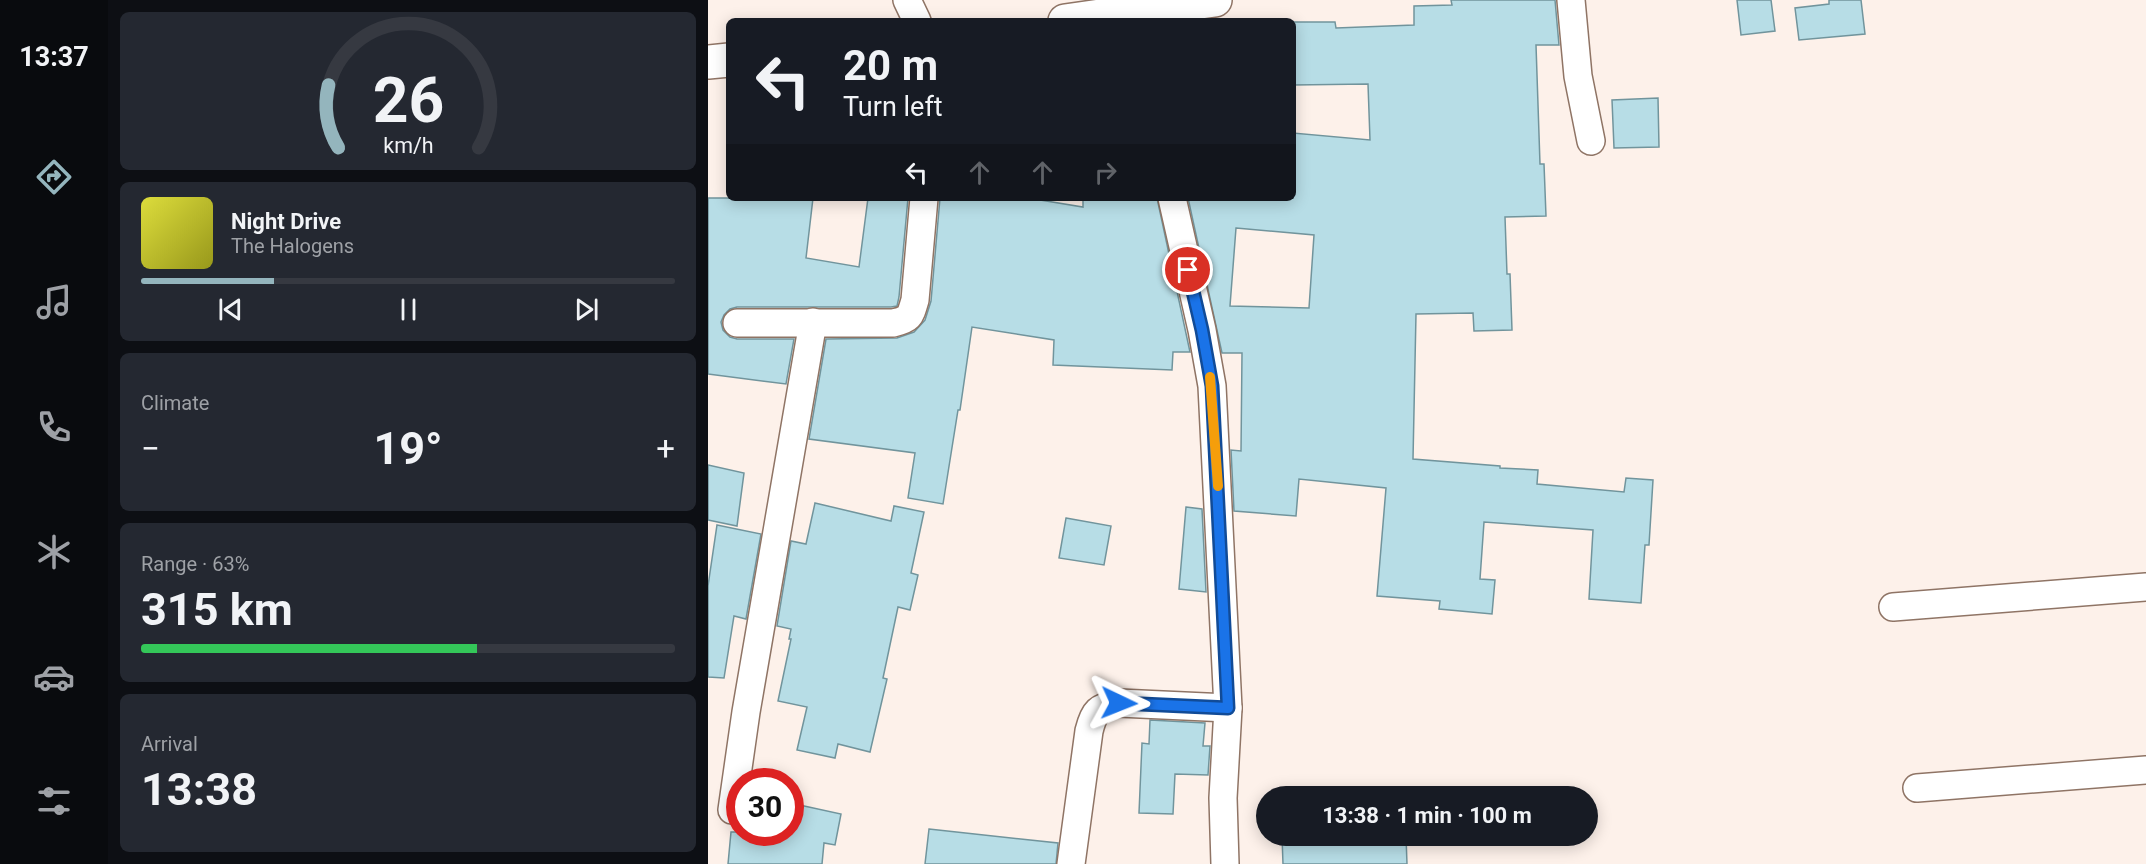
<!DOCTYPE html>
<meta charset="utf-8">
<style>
:root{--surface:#171b24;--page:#242831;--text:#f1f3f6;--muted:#9ea1a6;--line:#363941;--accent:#94b5bd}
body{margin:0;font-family:Roboto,sans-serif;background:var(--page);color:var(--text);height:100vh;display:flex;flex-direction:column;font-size:22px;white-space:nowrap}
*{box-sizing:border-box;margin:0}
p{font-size:20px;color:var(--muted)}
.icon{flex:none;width:33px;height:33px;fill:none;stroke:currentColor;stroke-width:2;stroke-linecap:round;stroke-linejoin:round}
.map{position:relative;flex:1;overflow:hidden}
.panel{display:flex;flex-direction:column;gap:12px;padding:12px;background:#0d0f14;width:600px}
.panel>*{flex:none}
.top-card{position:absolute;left:18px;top:18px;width:570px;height:183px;border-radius:9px;box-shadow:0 3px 15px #0003;background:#171b24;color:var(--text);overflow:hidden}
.speed{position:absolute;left:18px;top:768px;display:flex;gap:12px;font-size:30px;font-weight:700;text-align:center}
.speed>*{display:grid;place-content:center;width:78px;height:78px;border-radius:50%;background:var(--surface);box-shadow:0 3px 15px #0003;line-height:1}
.speed .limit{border:9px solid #d22;background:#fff;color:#111}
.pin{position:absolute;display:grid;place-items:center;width:51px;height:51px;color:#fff;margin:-26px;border:3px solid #fff;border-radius:50%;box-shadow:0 2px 6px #0007}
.me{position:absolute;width:66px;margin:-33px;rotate:92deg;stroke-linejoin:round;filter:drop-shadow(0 0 4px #0008)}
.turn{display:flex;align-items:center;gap:21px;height:126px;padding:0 18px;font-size:27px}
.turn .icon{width:78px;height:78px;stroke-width:2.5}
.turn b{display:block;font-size:42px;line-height:51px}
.lanes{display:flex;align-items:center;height:57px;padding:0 18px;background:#0003;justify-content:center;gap:30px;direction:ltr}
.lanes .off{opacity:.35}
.big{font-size:45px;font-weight:700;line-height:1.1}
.panel .widget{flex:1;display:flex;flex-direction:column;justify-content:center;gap:9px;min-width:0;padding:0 21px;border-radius:9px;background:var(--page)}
.panel .dial{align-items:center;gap:0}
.dial svg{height:156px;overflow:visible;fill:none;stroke:var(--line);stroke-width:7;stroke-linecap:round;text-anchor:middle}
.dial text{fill:var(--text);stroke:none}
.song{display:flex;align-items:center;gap:18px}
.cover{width:72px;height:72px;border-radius:9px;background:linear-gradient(135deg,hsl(60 70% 55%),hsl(60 70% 35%))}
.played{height:6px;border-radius:3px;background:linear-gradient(90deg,var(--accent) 25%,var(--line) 25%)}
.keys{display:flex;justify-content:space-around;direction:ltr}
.heat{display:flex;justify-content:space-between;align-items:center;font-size:33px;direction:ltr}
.charge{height:9px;border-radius:4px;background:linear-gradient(90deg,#34c759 63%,var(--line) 0)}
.trip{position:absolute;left:548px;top:786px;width:342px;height:60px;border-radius:30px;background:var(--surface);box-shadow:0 3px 15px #0003;font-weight:700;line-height:60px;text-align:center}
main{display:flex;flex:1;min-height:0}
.dock{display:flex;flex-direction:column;width:108px;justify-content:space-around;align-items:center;background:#090b0e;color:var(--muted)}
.dock .icon{width:42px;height:42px}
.dock .active{color:var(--accent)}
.dock b{font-size:27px;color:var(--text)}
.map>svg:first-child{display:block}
</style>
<main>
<nav class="dock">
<b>13:37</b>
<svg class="icon active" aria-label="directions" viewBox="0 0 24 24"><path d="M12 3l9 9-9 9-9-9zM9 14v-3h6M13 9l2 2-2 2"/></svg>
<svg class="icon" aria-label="music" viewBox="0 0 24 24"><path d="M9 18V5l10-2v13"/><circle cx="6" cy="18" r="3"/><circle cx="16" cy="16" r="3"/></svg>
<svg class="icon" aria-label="phone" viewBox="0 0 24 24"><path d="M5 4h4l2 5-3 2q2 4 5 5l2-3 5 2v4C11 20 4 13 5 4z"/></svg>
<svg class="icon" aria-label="climate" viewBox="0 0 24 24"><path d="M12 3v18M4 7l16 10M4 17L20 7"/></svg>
<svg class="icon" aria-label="car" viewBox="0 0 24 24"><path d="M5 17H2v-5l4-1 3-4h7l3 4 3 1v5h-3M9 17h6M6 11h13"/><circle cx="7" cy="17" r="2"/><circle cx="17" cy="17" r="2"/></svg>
<svg class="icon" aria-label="filters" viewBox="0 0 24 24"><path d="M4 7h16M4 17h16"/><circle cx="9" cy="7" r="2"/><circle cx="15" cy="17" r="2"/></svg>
</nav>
<section class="panel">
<div class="widget dial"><svg viewBox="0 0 100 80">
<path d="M14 69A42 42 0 1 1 86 69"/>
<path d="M14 69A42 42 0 0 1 9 37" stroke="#94b5bd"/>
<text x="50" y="56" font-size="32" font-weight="700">26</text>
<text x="50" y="72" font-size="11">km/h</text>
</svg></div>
<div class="widget">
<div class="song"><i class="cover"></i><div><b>Night Drive</b><p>The Halogens</p></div></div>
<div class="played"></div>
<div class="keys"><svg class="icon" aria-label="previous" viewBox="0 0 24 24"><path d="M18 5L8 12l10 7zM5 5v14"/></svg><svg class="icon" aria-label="pause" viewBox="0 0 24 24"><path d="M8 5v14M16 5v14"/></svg><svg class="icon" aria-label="next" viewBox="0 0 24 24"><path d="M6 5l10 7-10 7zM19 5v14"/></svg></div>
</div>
<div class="widget"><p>Climate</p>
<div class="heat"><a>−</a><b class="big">19°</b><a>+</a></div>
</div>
<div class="widget"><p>Range · 63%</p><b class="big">315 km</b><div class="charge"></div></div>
<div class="widget"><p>Arrival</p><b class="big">13:38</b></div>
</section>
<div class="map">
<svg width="1438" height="864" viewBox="0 0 1438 864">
<rect width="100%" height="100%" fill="#fdf1ea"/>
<g fill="#b7dde6" stroke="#71949c" stroke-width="1.5" fill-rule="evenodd">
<path d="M743,0H847L851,45H828L832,164H836L838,216L797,217L799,274H802L804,330L766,331L765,313L708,314L705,459L792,466V468L830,470L829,484L916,492L918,478L945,480L941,545H937L933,603L881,599L885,530L776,522L772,579L787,580L784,614L731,609L732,601L669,596L678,488L591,479L588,516L526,511L523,450L533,451L534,353H514L480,198H585V133L662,140L660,84L585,85V22H627L628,28L706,25V6L744,5ZM528,228L606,235L601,308L522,306Z"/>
<path d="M1029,0H1063L1067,31L1033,35Z"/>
<path d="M1121,0H1153L1157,34L1091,40L1087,8L1121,4Z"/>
<path d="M950,98L951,147L906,148L904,100Z"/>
<path d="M0,198H105L98,258L151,267L160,198H200L191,297L189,306L183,307H29L22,309L16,315L13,322L15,330L22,337L29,339H86L78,384L0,374Z"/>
<path d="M232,198H320L375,207V198H449L482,352H465L464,370L345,365L346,340L264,327L252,410H250L235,504L200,498L207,453L101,439L118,339L189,338L206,332L217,320L223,301Z"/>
<path d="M0,465L36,473L29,526L0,520Z"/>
<path d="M107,503L183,521L186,506L216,512L203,573L210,575L202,610L190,607L175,678L179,679L162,752L130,744L127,758L89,750L99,707L70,701L83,639H81L83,629L69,626L83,541L98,544Z"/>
<path d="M478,507L494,509L498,592L471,589Z"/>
<path d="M358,518L403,526L396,565L351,558Z"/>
<path d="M9,525L53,534L38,619L26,616L16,678L0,677V586Z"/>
<path d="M442,720L497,723L495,746H502L500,775L467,774L465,814L431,813L434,743L441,744Z"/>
<path d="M87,804L133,814L127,845L116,843L114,864H20L23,832H82Z"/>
<path d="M221,829L350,843L348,864H217Z"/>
<path d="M574,836H698L699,864H575Z"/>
</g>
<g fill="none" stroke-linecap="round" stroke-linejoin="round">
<defs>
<g id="street">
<path d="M199,0L209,21"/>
<path d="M863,0L870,76L883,141"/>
<path d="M464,198L494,330L504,386L520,708L515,798L517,864"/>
<path d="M29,323H185C202,319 202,317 207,300L216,198"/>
<path d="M1185,607L1438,587"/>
<path d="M1209,788L1438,770"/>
<path d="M24,810L38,712L105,322"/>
<path d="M363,864L381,731C386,711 390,707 411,703L520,708"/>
</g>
<g id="secondary">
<path d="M357,21L507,0"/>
<path d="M0,62L21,60"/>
</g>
</defs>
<use href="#street" stroke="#8f7465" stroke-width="30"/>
<use href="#secondary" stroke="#8f7465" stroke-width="36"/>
<use href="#street" stroke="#fff" stroke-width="27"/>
<use href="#secondary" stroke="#fff" stroke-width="33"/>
</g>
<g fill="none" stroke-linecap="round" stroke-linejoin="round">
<defs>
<path id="route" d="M411,703L520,708L504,386L494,330L480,270"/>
</defs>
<use href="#route" stroke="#114b97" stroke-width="15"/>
<use href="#route" stroke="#1a73e8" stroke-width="10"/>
<path stroke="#f59e0b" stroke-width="10" d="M502,377L510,486"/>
</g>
</svg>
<div class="speed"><div class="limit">30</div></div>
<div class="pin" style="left:480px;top:270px;background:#d93025"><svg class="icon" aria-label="arrive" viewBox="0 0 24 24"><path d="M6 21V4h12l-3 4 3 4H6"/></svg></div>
<svg class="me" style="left:411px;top:703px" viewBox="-20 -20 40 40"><path d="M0-17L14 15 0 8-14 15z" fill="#1a73e8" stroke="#fff" stroke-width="4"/></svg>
<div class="trip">13:38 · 1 min · 100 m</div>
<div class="top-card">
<div class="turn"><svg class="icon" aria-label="left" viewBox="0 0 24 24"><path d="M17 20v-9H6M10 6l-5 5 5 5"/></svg><div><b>20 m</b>Turn left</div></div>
<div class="lanes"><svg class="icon" aria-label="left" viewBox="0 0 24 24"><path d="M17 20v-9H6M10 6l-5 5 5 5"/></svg><svg class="icon off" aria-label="ahead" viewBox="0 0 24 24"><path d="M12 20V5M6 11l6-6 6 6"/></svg><svg class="icon off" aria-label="ahead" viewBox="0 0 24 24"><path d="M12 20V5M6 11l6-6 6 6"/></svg><svg class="icon off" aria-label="right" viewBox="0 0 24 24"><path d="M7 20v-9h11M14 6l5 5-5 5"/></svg></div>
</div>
</div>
</main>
